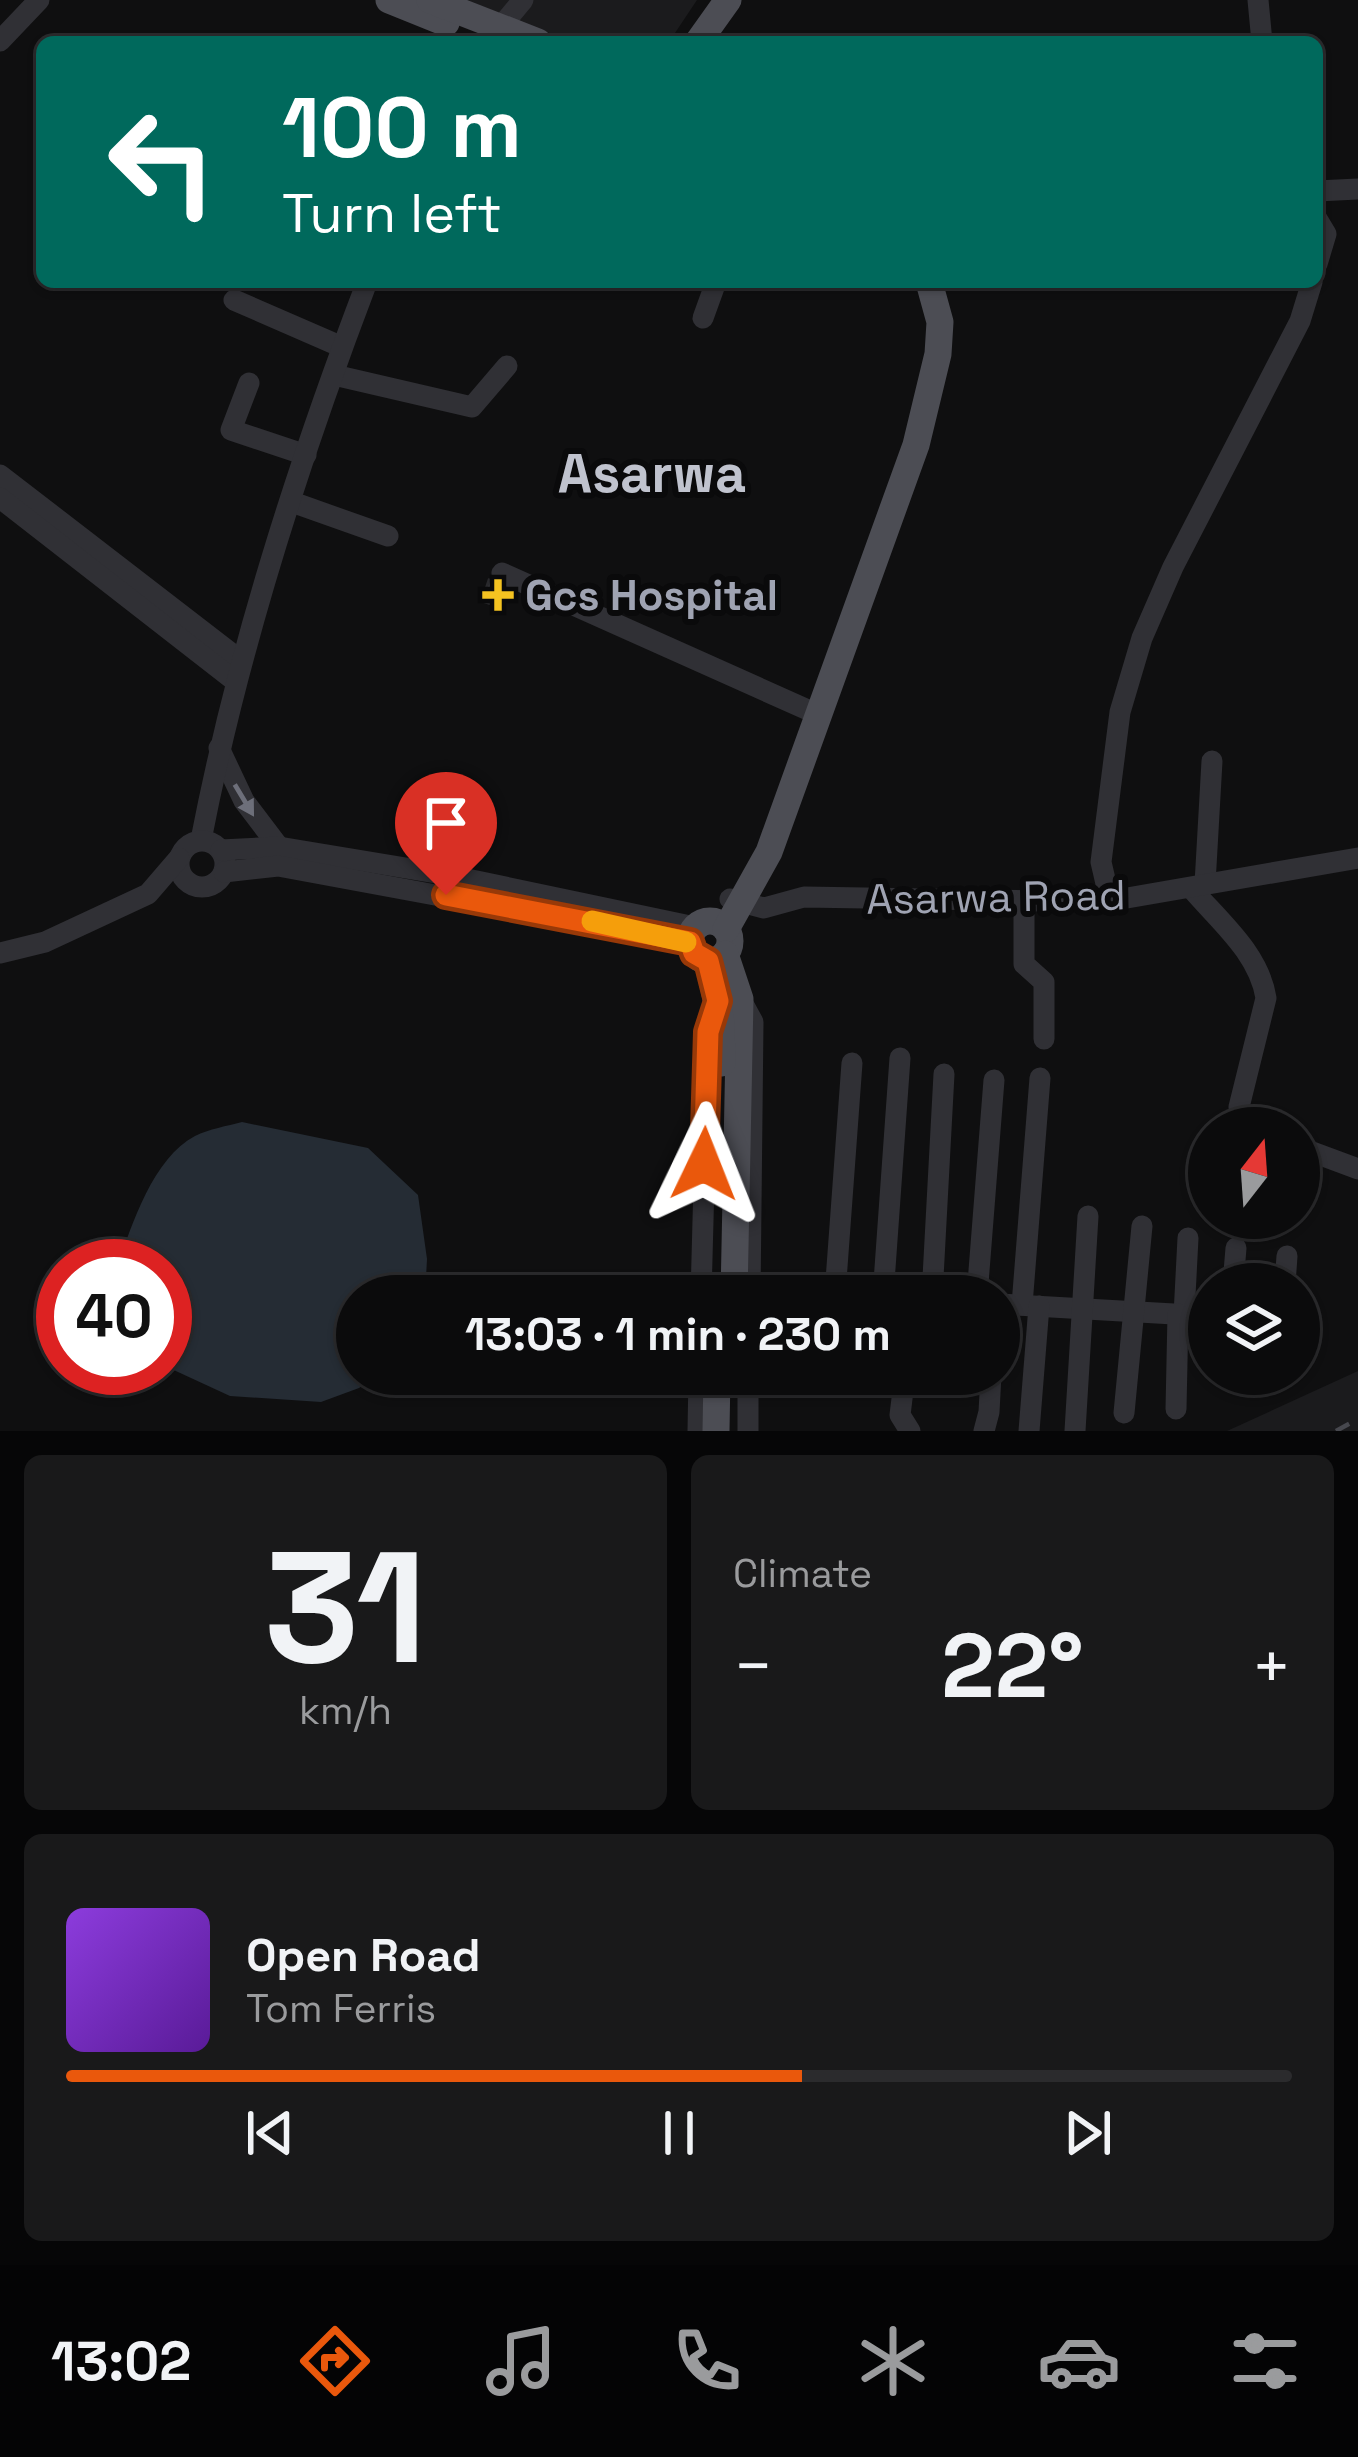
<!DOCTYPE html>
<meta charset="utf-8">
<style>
:root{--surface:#0b0b0c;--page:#19191a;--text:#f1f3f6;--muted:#9a9b9d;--line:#2b2b2d;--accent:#ea580c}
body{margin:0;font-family:"Space Grotesk",sans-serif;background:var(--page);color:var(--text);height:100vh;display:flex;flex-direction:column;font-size:45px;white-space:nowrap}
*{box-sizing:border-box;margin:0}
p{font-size:39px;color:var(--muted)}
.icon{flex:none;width:66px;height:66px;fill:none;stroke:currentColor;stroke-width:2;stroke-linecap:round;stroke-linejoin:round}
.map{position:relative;height:1431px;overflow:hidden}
.side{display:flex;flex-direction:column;gap:24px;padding:24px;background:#060607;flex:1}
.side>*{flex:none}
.top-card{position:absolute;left:36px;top:36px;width:1287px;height:252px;border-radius:18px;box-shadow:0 3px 9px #0004,0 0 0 3px var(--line);background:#00695c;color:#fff;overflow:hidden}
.needle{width:78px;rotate:17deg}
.controls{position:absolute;left:1188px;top:1107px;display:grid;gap:24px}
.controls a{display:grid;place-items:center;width:132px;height:132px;border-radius:50%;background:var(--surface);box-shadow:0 3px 9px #0004,0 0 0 3px var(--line);font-size:60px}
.speed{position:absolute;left:36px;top:1239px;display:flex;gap:24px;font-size:60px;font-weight:700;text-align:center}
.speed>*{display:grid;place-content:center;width:156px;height:156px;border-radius:50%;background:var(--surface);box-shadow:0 3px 9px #0004,0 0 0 3px var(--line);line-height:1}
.speed .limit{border:18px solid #d22;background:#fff;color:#111}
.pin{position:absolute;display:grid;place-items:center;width:102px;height:102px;color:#fff;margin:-123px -51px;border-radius:50% 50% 50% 0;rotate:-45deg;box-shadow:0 0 12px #0007}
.pin .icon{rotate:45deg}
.me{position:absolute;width:132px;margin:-66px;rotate:2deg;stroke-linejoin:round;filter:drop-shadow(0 0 9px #0008)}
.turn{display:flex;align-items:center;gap:42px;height:252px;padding:0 48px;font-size:54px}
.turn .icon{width:156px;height:156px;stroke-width:2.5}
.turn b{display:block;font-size:84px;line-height:102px}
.big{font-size:90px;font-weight:700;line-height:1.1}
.side .tile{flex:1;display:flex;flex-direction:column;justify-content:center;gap:18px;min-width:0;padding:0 42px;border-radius:18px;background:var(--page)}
.side .dial{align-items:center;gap:0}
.dial b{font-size:156px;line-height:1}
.song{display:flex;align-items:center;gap:36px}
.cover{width:144px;height:144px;border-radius:18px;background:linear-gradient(135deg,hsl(270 70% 55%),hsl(270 70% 35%))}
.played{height:12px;border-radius:6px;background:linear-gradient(90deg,var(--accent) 60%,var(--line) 60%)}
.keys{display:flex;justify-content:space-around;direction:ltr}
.heat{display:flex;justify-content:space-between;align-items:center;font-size:66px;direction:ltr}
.side .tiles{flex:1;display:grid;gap:24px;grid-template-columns:1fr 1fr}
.tile:last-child{grid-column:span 2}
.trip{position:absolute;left:336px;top:1275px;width:684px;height:120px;border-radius:60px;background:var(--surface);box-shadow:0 3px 9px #0004,0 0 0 3px var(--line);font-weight:700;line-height:120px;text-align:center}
.tab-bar{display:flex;height:192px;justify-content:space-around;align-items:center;background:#040405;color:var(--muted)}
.tab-bar .icon{width:84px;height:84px}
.tab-bar .active{color:var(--accent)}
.tab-bar b{font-size:54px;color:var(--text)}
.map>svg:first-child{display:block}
</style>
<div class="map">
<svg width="1358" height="1431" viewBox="0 0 1358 1431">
<rect width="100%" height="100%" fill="#0f0f10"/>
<g fill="#1b1b1d">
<path d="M467,0H697L669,42L569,41Z"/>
<path d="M1358,1371V1431H1227Z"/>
</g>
<path fill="#252c34" d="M242,1122L368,1148L418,1195L427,1259L425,1296H357V1374H378L359,1388L321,1402L230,1396L165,1366V1266H118C131,1225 154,1157 195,1136C209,1129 227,1126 242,1122Z"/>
<path fill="#38393e" stroke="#29292c" stroke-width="3" d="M489,580L508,586L501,607L482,601Z"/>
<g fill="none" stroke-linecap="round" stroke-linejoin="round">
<g stroke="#303035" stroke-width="21">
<path d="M1258,0L1262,42"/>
<path d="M0,41L39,0"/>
<path d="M488,42L523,0"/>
<path d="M1317,191L1358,189"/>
<path d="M1317,219L1326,234L1317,264"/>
<path d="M234,300L342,347"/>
<path d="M703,318L716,282"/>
<path d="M334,375L472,407L507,366"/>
<path d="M249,383L231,430L306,455"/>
<path d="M0,475L240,660"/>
<path d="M0,498L235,681"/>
<path d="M292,502L388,536"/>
<path d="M502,573L817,714"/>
<path d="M219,748L244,801L279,847"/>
<path d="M201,840C238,649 298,463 367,282"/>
<circle cx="202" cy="864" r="23"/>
<path d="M221,850L279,847L448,875L695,927"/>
<path d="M224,872L278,866L690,942"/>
<path d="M1205,884L1212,761"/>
<path d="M1191,888C1219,921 1259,953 1266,998L1239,1107L1240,1118L1250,1128"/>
<path d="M730,899L764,908L804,897L1104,902L1358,858"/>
<path d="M1110,901L1101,862L1120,712L1142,638L1173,567L1300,321L1312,282"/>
<path d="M1024,902V964L1044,982V1039"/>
<path d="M0,953L45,942L148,894L179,858"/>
<path d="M741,1000L753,1022L750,1296"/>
<path d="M1299,1147L1358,1169"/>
<path d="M1233,1284L1236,1248"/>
<path d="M1285,1284L1287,1256"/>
<path d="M750,1289L870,1296"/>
<path d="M835,1294L852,1063"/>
<path d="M701,1296L708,1032L714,1013"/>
<path d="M883,1296L900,1058"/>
<path d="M932,1296L944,1074"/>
<path d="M977,1296L994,1080"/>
<path d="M999,1304L1209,1316"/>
<path d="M1022,1305L1040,1078"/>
<path d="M1184,1315L1188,1238"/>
<path d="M905,1374L900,1415L910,1431"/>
<path d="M1176,1409L1178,1314"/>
<path d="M1124,1413L1142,1226"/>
<path d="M698,1431L699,1374"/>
<path d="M748,1431V1374"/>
<path d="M984,1431L989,1412L991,1374"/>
<path d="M1029,1431L1039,1306"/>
<path d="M1075,1431L1088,1216"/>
</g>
<g stroke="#4c4d54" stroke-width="27">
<path d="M389,0L446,23"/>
<path d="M430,0L538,42"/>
<path d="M698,42L728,0"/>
<circle cx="710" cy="941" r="20"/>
<path d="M726,929L769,852L916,445L938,354L940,322L929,282"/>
<path d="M725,954L740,999L734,1296"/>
<path d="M708,961L721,1022L722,1063"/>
<path d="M716,1431L717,1374"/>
</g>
<path stroke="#47484e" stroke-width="4.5" stroke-dasharray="15 12" stroke-linecap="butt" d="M1336,1431L1358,1419"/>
</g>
<defs><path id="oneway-solid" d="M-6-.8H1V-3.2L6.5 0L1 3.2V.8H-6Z" transform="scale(3)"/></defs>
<use fill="#6d6f7a" href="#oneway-solid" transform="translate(244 800) rotate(59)"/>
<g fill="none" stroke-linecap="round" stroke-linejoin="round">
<defs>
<path id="route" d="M446,895L690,942L694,953L708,961L718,1001L708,1032L704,1164"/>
</defs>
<use href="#route" stroke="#983908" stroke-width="30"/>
<use href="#route" stroke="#ea580c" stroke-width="21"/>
<path stroke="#f59e0b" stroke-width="21" d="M592,921L686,942"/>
</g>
<path fill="#f5c321" stroke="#0a0a0b" stroke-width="4.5" d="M492 577h12v12h12v12h-12v12h-12v-12h-12v-12h12z"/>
<g text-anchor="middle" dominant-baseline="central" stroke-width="12" stroke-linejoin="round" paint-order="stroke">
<g font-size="42" font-weight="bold" fill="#9fa3b2" stroke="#0a0a0b" text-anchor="start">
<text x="525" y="595">Gcs Hospital</text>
</g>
<g font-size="42" fill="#9fa3b2" stroke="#0a0a0b">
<text transform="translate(996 897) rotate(-1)">Asarwa Road</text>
</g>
<g font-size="54" font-weight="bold" fill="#c0c3ce" stroke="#0a0a0b">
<text x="652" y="473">Asarwa</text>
</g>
</g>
</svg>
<div class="controls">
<a><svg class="needle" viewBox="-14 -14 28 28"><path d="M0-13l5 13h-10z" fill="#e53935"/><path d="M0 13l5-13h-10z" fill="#9a9b9d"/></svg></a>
<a><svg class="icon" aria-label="layers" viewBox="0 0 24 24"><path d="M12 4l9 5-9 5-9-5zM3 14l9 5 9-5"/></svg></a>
</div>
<div class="speed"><div class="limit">40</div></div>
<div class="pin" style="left:446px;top:895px;background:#d93025"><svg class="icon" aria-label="arrive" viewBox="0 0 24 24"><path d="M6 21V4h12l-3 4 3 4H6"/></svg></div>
<svg class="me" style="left:704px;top:1164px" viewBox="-20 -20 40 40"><path d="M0-17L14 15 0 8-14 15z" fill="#ea580c" stroke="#fff" stroke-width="4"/></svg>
<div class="trip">13:03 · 1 min · 230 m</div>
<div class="top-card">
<div class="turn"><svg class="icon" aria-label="left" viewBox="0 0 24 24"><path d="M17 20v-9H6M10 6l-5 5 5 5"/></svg><div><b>100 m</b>Turn left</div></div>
</div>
</div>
<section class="side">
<div class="tiles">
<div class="tile dial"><b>31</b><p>km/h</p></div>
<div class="tile"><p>Climate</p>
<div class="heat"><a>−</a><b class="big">22°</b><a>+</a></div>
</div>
<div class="tile">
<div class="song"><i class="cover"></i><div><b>Open Road</b><p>Tom Ferris</p></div></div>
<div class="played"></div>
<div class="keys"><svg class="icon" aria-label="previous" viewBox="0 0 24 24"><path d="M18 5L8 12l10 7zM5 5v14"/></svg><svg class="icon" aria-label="pause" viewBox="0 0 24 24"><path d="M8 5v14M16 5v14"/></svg><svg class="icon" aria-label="next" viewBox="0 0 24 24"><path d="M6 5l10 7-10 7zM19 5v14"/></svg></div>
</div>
</div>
</section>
<nav class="tab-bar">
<b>13:02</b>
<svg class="icon active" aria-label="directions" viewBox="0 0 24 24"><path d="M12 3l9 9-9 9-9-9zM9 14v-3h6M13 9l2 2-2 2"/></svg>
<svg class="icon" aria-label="music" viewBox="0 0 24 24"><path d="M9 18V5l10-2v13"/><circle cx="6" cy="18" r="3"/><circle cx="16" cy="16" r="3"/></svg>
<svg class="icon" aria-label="phone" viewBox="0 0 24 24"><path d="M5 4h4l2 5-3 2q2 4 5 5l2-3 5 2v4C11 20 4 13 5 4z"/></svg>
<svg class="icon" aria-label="climate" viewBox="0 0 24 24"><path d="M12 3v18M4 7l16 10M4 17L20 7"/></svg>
<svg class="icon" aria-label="car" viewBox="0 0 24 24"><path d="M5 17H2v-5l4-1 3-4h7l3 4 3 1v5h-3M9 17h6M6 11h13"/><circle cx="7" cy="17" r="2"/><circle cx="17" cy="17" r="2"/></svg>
<svg class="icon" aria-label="filters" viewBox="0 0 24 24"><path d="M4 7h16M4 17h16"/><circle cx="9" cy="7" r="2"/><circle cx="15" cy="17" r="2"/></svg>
</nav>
